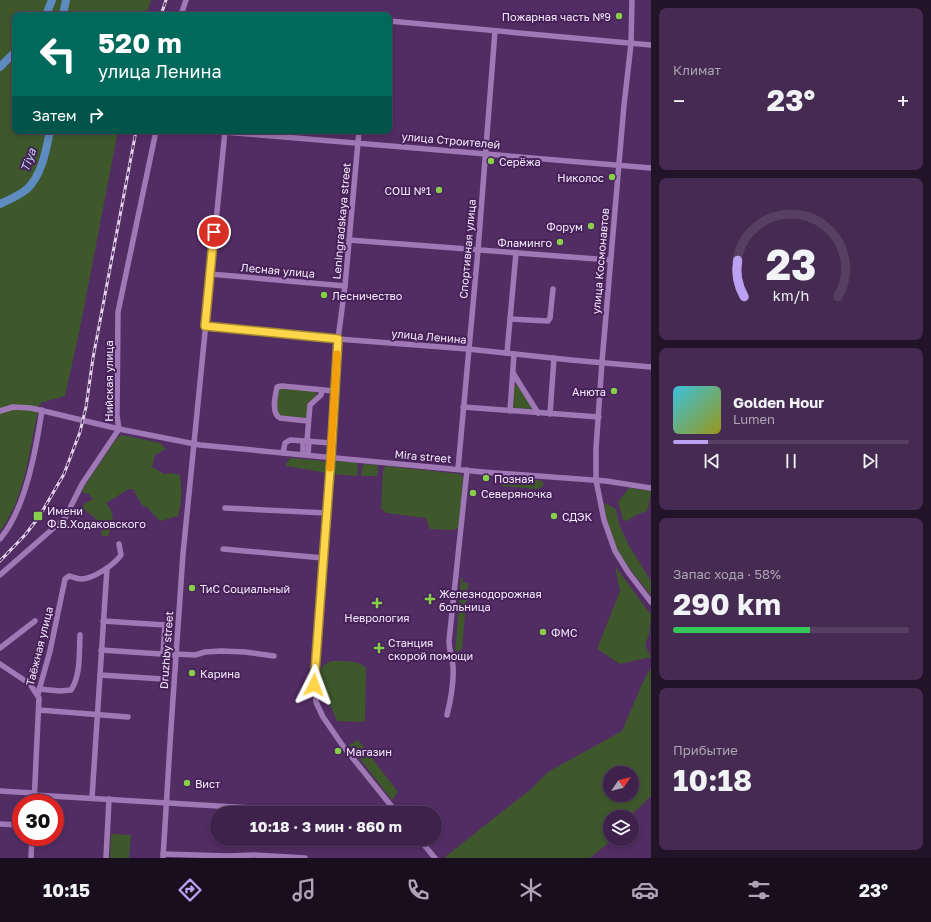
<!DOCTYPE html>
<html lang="ru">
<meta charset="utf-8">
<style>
:root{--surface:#3e224b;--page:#452a52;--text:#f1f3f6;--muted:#ada4b5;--line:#573f63;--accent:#bca0f2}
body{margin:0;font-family:"Golos Text",sans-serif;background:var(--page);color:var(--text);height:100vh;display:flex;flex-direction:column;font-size:15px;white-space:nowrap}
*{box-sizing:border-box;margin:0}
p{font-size:13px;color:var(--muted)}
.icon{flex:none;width:22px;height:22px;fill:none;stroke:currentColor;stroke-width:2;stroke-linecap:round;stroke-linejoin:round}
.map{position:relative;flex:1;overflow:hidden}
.details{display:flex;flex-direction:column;gap:8px;padding:8px;background:#221329;width:280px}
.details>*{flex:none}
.banner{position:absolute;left:12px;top:12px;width:380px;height:122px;border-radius:8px;box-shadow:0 2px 6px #0003,0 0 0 1px var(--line);background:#00695c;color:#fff;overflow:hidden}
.needle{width:26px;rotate:55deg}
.fabs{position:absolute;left:603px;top:766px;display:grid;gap:8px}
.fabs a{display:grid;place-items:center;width:36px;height:36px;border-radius:50%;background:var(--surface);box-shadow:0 2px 6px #0003,0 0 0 1px var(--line);font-size:20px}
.speed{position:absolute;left:12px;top:794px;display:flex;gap:8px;font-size:20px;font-weight:700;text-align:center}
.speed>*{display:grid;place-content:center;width:52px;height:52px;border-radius:50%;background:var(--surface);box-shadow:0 2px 6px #0003,0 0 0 1px var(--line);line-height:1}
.speed .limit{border:6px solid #d22;background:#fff;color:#111}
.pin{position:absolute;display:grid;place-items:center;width:34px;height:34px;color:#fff;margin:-17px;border:2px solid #fff;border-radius:50%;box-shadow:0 1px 4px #0007}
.me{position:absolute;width:44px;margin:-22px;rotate:3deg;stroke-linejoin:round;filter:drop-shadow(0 0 3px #0008)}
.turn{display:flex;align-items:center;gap:14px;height:84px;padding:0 20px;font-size:18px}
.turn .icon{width:52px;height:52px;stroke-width:2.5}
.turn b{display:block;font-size:28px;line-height:34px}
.then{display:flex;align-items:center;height:38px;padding:0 20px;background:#0003;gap:8px;font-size:15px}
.big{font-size:30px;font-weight:700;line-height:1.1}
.details .card{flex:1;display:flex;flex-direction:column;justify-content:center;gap:6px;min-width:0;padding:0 14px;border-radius:8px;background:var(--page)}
.details .dial{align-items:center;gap:0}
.dial svg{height:104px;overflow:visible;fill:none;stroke:var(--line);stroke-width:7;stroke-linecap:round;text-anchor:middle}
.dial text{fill:var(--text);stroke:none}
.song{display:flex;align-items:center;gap:12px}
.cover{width:48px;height:48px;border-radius:6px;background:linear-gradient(135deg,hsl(190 70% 55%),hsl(60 70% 35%))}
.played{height:4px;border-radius:2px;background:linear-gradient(90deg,var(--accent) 15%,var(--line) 15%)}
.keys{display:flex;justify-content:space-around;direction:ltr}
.heat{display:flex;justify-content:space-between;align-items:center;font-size:22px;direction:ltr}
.charge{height:6px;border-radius:3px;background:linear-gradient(90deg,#34c759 58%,var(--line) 0)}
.trip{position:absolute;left:210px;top:806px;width:232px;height:40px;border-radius:20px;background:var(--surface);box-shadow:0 2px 6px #0003,0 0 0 1px var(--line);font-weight:700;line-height:40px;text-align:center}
.menu{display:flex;height:64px;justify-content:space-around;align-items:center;background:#190e1e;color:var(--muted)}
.menu .icon{width:28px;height:28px}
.menu .selected{color:var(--accent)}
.menu b{font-size:18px;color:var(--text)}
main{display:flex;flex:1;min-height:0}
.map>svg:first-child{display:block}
</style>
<main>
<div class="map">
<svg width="651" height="858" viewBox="0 0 651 858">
<rect width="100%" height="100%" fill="#522d64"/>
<g fill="#3e582b" fill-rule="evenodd">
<path d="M0,0H151L146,15H15V131H118L80,328L65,396L40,403C29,446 27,495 0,531Z"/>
<path d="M517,384L532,407L531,409L515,408L513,406L514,387Z"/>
<path d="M280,388L316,392V397L308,402L307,415L305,418L280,416L276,409L278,392Z"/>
<path d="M122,435L160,443L166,449L155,455L152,467L164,474L171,473L180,475C182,489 182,502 178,516L160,521L148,508L142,505L133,489H129L106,503C116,516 113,522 108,536H102L101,527L94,517L82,508L84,504L93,499L88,493L86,494L82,491L83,488L117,438Z"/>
<path d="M291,458L324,461L327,464V473L286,466L287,462Z"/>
<path d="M337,461L358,463L357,476L332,474L334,464Z"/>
<path d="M364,464L378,465V471L377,476H361L362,467Z"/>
<path d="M386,466L460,474L463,478L459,528L452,530L430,529L426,518L386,513L381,508L383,471Z"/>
<path d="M502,477L537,480L542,481L544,485L542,487L537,489L501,486Z"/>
<path d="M629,488L651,491L649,504L647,511L636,515L627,521L623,520L618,502Z"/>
<path d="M604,503L611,506L616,510L619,524L628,544L651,581V595C638,579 624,563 615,545C609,532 606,517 604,503Z"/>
<path d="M615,566L651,615L649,634L645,645L651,657L620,664L597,649L620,591Z"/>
<path d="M461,578H463V583H468L462,649L457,652L455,650L456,642Z"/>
<path d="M332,661C342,661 360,660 366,668L365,721L363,722L337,721C333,711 318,679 320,671C322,665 327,663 332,661Z"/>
<path d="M651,668V796L629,817H610V839H613L590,858H446L445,857L531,789L548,772L622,731L642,684ZM610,773H632V795H610Z"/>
<path d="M358,740L398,792L392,800L349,745Z"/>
<path d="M111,834L131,835L129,858H110Z"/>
</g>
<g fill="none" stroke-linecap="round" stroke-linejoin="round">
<g stroke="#5e8bc0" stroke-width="8">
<path d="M46,15L52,0"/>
<path d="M63,15L66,0"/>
<path d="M0,67L15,52"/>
<path d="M0,204C9,200 20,195 27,189C42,175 46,150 50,131"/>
</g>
<g stroke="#9f78b5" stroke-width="5.5">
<path d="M632,0L631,44L624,105L602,362L596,449V480L604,520L615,551L628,572L651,602"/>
<path d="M181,15L186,0"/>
<path d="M301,15L311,14L324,15"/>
<path d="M389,21L651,45"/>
<path d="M359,131L345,286L338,339L331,457L315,685L316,702L323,717L343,746L397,813"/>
<path d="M224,132L651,168"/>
<path d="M349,240L610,260"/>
<path d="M210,274L345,286"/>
<path d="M510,319L548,321L550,318L553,289"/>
<path d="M205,326L338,339L468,349L571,360L651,367"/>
<path d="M507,353L516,253"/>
<path d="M513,373L538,413"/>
<path d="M463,407L599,417"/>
<path d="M0,411L13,407L31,408L119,429L200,445L483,472L606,481L651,488"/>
<path d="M510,411L514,354"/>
<path d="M550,414L554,358"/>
<path d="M308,421L280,418C271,414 275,396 277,387L282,386L334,391"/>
<path d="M307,441L310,405L321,395L322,390"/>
<path d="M283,453L285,443L290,440L332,443"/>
<path d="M303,454V441"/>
<path d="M308,455L309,441"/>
<path d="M458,469L478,250L495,31"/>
<path d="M225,508L327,513"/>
<path d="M0,539C26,508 36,449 42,410"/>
<path d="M223,549L323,558"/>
<path d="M0,575L65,518L82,484L119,429L117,416L118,312L156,131"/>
<path d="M103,621L165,625L163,654"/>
<path d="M0,648L35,621"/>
<path d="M101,650L176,655"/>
<path d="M176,654L195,655L205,652L221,651L245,652L274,656"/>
<path d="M0,664L30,684L39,698L34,803"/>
<path d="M100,675L163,679"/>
<path d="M39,689L60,691L71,690C81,675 79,653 80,635"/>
<path d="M38,694L50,651L65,579L69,576C73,577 77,579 81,579C93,579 114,565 121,555L119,544"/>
<path d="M39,710L128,717"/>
<path d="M447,715C451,699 454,682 453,666C452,657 449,649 449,641L467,470"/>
<path d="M0,791L34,793"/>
<path d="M34,795L304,811"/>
<path d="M92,798L107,568"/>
<path d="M0,824L21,825"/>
<path d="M419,839L435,858"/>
<path d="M163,854L227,856L254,855L305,858"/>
<path d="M31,858L32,837"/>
<path d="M106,858L109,799"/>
<path d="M163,858L171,728L183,554L225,131"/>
</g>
<defs>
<g id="rail">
<path d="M161,15L166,0"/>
<path d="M0,561L25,535L39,517L64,474L80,432L86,407L93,358L136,131"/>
</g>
</defs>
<use href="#rail" stroke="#e1d2ea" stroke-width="3"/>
<use href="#rail" stroke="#472259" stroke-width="1.5" stroke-dasharray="4.5" stroke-linecap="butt"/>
</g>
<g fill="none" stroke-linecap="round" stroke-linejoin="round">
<defs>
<path id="route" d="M214,232L205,326L338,339L331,457L314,685"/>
</defs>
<use href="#route" stroke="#a68a30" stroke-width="10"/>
<use href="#route" stroke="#ffd54a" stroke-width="7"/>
<path stroke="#f59e0b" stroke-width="7" d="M330,468L337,354"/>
</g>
<g fill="#87cf4a" stroke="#472259" stroke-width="1.5">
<circle cx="619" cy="16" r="4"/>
<circle cx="491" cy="161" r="4"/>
<circle cx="612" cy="177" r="4"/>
<circle cx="439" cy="190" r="4"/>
<circle cx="591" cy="226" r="4"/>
<circle cx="560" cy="242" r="4"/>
<circle cx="324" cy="295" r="4"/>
<circle cx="614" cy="391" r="4"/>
<circle cx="486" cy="478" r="4"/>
<circle cx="473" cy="493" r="4"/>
<rect x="33" y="511" width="10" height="10" rx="2"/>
<circle cx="554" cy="516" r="4"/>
<circle cx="192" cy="588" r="4"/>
<path d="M428 593h4v4h4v4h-4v4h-4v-4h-4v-4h4z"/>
<path d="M375 597h4v4h4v4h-4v4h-4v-4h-4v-4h4z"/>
<circle cx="543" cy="632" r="4"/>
<path d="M377 642h4v4h4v4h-4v4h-4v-4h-4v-4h4z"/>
<circle cx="192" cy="673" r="4"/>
<circle cx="338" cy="751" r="4"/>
<circle cx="187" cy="783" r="4"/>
</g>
<g text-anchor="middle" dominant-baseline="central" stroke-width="4" stroke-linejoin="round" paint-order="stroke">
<g font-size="11" fill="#f6eafe" stroke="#472259" text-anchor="start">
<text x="611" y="16" text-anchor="end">Пожарная часть №9</text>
<text x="499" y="161">Серёжа</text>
<text x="604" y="177" text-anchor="end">Николос</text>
<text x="431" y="190" text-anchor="end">СОШ №1</text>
<text x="583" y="226" text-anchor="end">Форум</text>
<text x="552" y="242" text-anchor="end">Фламинго</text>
<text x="332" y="295">Лесничество</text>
<text x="606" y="391" text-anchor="end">Анюта</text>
<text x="494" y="478">Позная</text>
<text x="481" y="493">Северяночка</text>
<text x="47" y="510">Имени<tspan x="47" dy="13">Ф.В.Ходаковского</tspan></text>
<text x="562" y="516">СДЭК</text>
<text x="200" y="588">ТиС Социальный</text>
<text x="439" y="593">Железнодорожная<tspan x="439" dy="13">больница</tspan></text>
<text x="377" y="617" text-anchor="middle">Неврология</text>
<text x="551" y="632">ФМС</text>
<text x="388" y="642">Станция<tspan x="388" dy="13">скорой помощи</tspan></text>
<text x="200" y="673">Карина</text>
<text x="346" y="751">Магазин</text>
<text x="195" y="783">Вист</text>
</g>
<g font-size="11" fill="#f6eafe" stroke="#472259">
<text transform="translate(451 140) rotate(5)">улица Строителей</text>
<text transform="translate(341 221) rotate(-85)">Leningradskaya street</text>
<text transform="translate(467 249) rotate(-85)">Спортивная улица</text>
<text transform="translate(600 261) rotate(-85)">улица Космонавтов</text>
<text transform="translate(278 270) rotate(5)">Лесная улица</text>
<text transform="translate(429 336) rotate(5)">улица Ленина</text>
<text transform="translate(108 381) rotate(-90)">Нийская улица</text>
<text transform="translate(423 456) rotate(5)">Mira street</text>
<text transform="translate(39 646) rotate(-76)">Таёжная улица</text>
<text transform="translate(166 650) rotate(-86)">Druzhby street</text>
</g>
<g font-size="12" font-style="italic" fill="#bcd4f2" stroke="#472259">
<text transform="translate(28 160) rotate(-70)">Tiya</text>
</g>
</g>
</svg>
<div class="fabs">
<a><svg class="needle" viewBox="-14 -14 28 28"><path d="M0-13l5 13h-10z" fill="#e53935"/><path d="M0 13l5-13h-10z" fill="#ada4b5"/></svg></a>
<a><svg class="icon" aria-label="layers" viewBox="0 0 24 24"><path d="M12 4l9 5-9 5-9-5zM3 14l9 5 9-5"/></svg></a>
</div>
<div class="speed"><div class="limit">30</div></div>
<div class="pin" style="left:214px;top:232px;background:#d93025"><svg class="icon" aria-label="arrive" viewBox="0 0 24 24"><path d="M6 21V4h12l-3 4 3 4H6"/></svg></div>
<svg class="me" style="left:314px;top:685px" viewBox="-20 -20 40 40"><path d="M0-17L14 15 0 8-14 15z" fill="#ffd54a" stroke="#fff" stroke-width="4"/></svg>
<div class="trip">10:18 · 3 мин · 860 m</div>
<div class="banner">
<div class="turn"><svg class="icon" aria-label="left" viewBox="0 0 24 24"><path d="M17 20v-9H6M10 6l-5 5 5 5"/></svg><div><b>520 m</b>улица Ленина</div></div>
<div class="then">Затем<svg class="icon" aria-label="right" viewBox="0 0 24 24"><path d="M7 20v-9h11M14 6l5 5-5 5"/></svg></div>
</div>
</div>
<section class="details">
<div class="card"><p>Климат</p>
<div class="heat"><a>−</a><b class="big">23°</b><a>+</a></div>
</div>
<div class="card dial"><svg viewBox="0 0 100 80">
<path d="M14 69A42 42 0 1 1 86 69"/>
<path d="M14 69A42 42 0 0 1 9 41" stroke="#bca0f2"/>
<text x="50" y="56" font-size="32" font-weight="700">23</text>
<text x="50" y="72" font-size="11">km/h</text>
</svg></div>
<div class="card">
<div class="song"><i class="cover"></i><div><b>Golden Hour</b><p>Lumen</p></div></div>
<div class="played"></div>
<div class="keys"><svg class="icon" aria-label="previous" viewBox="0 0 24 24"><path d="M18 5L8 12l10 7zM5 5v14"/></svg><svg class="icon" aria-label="pause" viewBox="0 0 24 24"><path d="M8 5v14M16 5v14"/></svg><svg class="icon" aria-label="next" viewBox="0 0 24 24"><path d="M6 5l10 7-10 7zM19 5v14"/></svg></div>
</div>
<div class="card"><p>Запас хода · 58%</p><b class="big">290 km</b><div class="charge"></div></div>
<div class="card"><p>Прибытие</p><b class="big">10:18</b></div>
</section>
</main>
<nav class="menu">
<b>10:15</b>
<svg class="icon selected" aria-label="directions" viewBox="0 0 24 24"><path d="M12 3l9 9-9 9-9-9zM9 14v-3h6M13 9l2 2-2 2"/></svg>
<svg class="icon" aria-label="music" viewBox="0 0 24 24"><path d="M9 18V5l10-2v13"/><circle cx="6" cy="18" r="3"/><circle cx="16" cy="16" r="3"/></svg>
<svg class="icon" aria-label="phone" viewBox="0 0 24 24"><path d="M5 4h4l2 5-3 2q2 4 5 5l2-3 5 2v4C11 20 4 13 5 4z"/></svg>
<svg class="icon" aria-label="climate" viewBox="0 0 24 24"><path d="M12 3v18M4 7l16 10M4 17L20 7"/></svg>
<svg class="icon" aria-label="car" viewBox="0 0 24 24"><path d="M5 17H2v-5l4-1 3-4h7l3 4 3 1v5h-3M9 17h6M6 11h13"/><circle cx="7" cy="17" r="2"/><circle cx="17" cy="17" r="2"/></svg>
<svg class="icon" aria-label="filters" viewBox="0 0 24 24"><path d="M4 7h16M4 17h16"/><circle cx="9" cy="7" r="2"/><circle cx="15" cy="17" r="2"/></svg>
<b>23°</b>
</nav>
